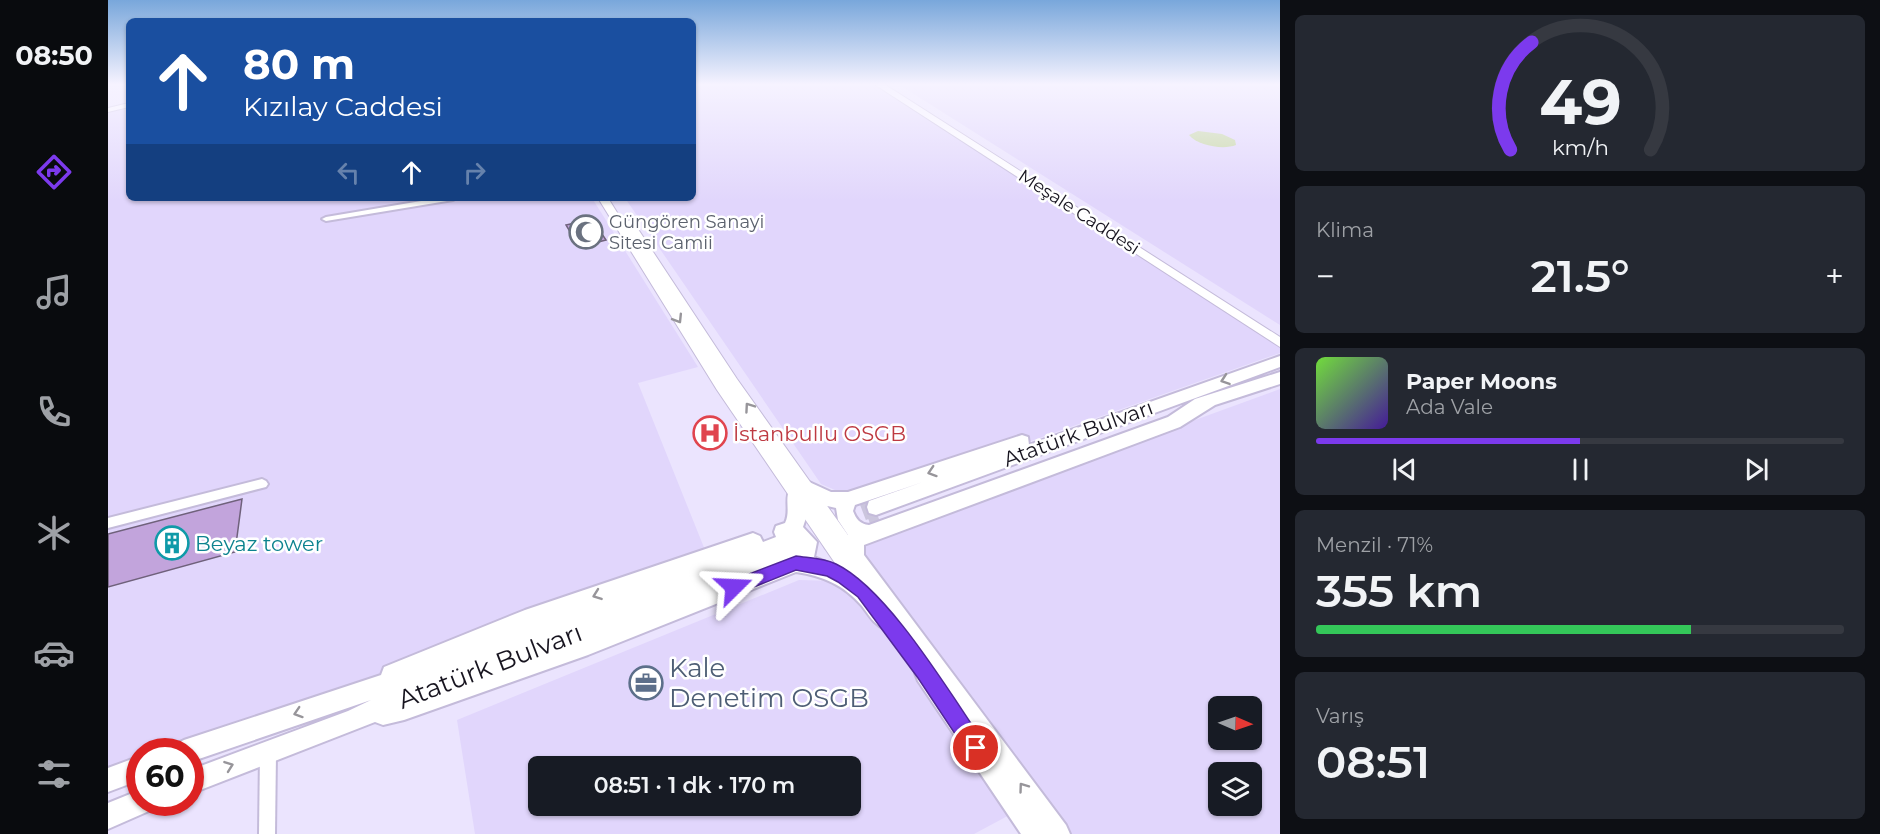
<!DOCTYPE html>
<html lang="tr">
<meta charset="utf-8">
<style>
:root{--surface:#171b24;--page:#242831;--text:#f1f3f6;--muted:#9ea1a6;--line:#363941;--accent:#7c3aed}
body{margin:0;font-family:Montserrat,sans-serif;background:var(--page);color:var(--text);height:100vh;display:flex;flex-direction:column;font-size:22px;white-space:nowrap}
*{box-sizing:border-box;margin:0}
p{font-size:20px;color:var(--muted)}
.icon{flex:none;width:33px;height:33px;fill:none;stroke:currentColor;stroke-width:2;stroke-linecap:round;stroke-linejoin:round}
.map{position:relative;flex:1;overflow:hidden}
.details{display:flex;flex-direction:column;gap:15px;padding:15px;background:#0d0f14;width:600px}
.details>*{flex:none}
.guide{position:absolute;left:18px;top:18px;width:570px;height:183px;border-radius:9px;box-shadow:0 2px 4px #0004;background:#1a4fa0;color:#fff;overflow:hidden}
.needle{width:39px;rotate:92deg}
.tools{position:absolute;left:1100px;top:696px;display:grid;gap:12px}
.tools a{display:grid;place-items:center;width:54px;height:54px;border-radius:9px;background:var(--surface);box-shadow:0 2px 4px #0004;font-size:30px}
.speed{position:absolute;left:18px;top:738px;display:flex;gap:12px;font-size:30px;font-weight:700;text-align:center}
.speed>*{display:grid;place-content:center;width:78px;height:78px;border-radius:50%;background:var(--surface);box-shadow:0 2px 4px #0004;line-height:1}
.speed .limit{border:9px solid #d22;background:#fff;color:#111}
.pin{position:absolute;display:grid;place-items:center;width:51px;height:51px;color:#fff;margin:-26px;border:3px solid #fff;border-radius:50%;box-shadow:0 2px 6px #0007}
.me{position:absolute;width:66px;margin:-33px;rotate:69deg;stroke-linejoin:round;filter:drop-shadow(0 0 4px #0008)}
.turn{display:flex;align-items:center;gap:21px;height:126px;padding:0 18px;font-size:27px}
.turn .icon{width:78px;height:78px;stroke-width:2.5}
.turn b{display:block;font-size:42px;line-height:51px}
.lanes{display:flex;align-items:center;height:57px;padding:0 18px;background:#0003;justify-content:center;gap:30px;direction:ltr}
.lanes .off{opacity:.35}
.big{font-size:45px;font-weight:600;line-height:1.1}
.details .widget{flex:1;display:flex;flex-direction:column;justify-content:center;gap:9px;min-width:0;padding:0 21px;border-radius:9px;background:var(--page)}
.details .dial{align-items:center;gap:0}
.dial svg{height:156px;overflow:visible;fill:none;stroke:var(--line);stroke-width:7;stroke-linecap:round;text-anchor:middle}
.dial text{fill:var(--text);stroke:none}
.song{display:flex;align-items:center;gap:18px}
.cover{width:72px;height:72px;border-radius:9px;background:linear-gradient(135deg,hsl(100 70% 55%),hsl(260 70% 35%))}
.played{height:6px;border-radius:3px;background:linear-gradient(90deg,var(--accent) 50%,var(--line) 50%)}
.keys{display:flex;justify-content:space-around;direction:ltr}
.heat{display:flex;justify-content:space-between;align-items:center;font-size:33px;direction:ltr}
.charge{height:9px;border-radius:4px;background:linear-gradient(90deg,#34c759 71%,var(--line) 0)}
.trip{position:absolute;left:420px;top:756px;width:333px;height:60px;border-radius:9px;background:var(--surface);box-shadow:0 2px 4px #0004;font-weight:600;line-height:60px;text-align:center}
main{display:flex;flex:1;min-height:0}
.menu{display:flex;flex-direction:column;width:108px;justify-content:space-around;align-items:center;background:#090b0e;color:var(--muted)}
.menu .icon{width:42px;height:42px}
.menu .on{color:var(--accent)}
.menu b{font-size:27px;color:var(--text)}
.map>svg:first-child{display:block}
</style>
<main>
<nav class="menu">
<b>08:50</b>
<svg class="icon on" aria-label="directions" viewBox="0 0 24 24"><path d="M12 3l9 9-9 9-9-9zM9 14v-3h6M13 9l2 2-2 2"/></svg>
<svg class="icon" aria-label="music" viewBox="0 0 24 24"><path d="M9 18V5l10-2v13"/><circle cx="6" cy="18" r="3"/><circle cx="16" cy="16" r="3"/></svg>
<svg class="icon" aria-label="phone" viewBox="0 0 24 24"><path d="M5 4h4l2 5-3 2q2 4 5 5l2-3 5 2v4C11 20 4 13 5 4z"/></svg>
<svg class="icon" aria-label="climate" viewBox="0 0 24 24"><path d="M12 3v18M4 7l16 10M4 17L20 7"/></svg>
<svg class="icon" aria-label="car" viewBox="0 0 24 24"><path d="M5 17H2v-5l4-1 3-4h7l3 4 3 1v5h-3M9 17h6M6 11h13"/><circle cx="7" cy="17" r="2"/><circle cx="17" cy="17" r="2"/></svg>
<svg class="icon" aria-label="filters" viewBox="0 0 24 24"><path d="M4 7h16M4 17h16"/><circle cx="9" cy="7" r="2"/><circle cx="15" cy="17" r="2"/></svg>
</nav>
<div class="map">
<svg width="1172" height="834" viewBox="0 0 1172 834">
<rect width="100%" height="100%" fill="#ebe4fe"/>
<g fill="#e1d6fc" fill-rule="evenodd">
<path d="M585,84H765L1172,347V353L764,497L741,496L713,484L517,198H585Z"/>
<path d="M790,84H1172V325Z"/>
<path d="M21,107V198H484L590,367L530,383L601,560L63,751L32,752L31,762L0,773V112Z"/>
<path d="M1172,389V834H960L757,558L753,547L758,540ZM1110,706H1143V740H1110ZM1110,772H1143V806H1110Z"/>
<path d="M691,580L726,581L757,590L907,812L866,834H367L349,720ZM430,766H742V806H430Z"/>
</g>
<path fill="#c2d59a" d="M1090,131L1114,134L1127,140L1128,145C1116,150 1090,146 1081,135Z"/>
<g fill="#c2a4dc" stroke="#6f617b" stroke-width="1.5">
<path d="M484,219L498,240L471,247L458,225Z"/>
<path d="M134,499L127,552L0,587V534Z"/>
</g>
<g fill="none" stroke-linecap="round" stroke-linejoin="round">
<g stroke="#cbc5dd" stroke-width="17" stroke-dasharray="17 9" stroke-linecap="butt">
<path d="M682,540L768,507"/>
<path d="M689,551L771,519"/>
</g>
<defs>
<g id="street">
<path d="M331,198H349L345,200L218,221L214,219L218,217Z"/>
<path d="M154,479L158,481L160,484L158,487L0,528V518Z"/>
<path d="M160,745L165,748L168,753L167,834H151L152,753L155,748Z"/>
</g>
<g id="secondary">
<path d="M766,84H776L1172,337V347Z"/>
<path d="M21,103V107L0,112V108Z"/>
<path d="M490,198H500L515,222L524,220L629,379L752,552L754,557L752,562L746,564L760,586L758,591L752,594L746,591L609,390Z"/>
</g>
<g id="primary">
<path d="M1172,356V367L768,515L761,513L759,507L761,501L815,482L747,505L745,511C748,519 752,524 761,525L1060,417L1087,399L1172,372V384L1107,405L1072,427L756,545V555L958,825L962,834H913L810,681L807,673L812,665L784,626L777,629C766,625 761,615 754,606C736,585 715,576 688,572L480,655L296,720L275,725L267,722L82,794V770L240,711L263,700L82,762V752H64L68,744L76,740L273,675L276,667L417,610L645,533L652,536L655,542L668,537L666,532L668,526L677,523C683,511 676,499 682,489L691,487L693,484L699,481L723,492H740L914,435L920,437L921,445ZM698,497L715,505L728,508L730,520L740,535L736,557L746,573L706,557L709,542L695,527L700,512Z"/>
<path d="M32,756V780L0,792V768Z"/>
<path d="M32,790V802H44L41,811L0,829V803Z"/>
</g>
</defs>
<use href="#street" stroke="#c4bbda" stroke-width="4"/>
<use href="#secondary" stroke="#c4bbda" stroke-width="2"/>
<use href="#primary" stroke="#c4bbda" stroke-width="4"/>
<use href="#street" fill="#fff" fill-rule="evenodd"/>
<use href="#secondary" fill="#fff" fill-rule="evenodd"/>
<use href="#primary" fill="#fff" fill-rule="evenodd"/>
</g>
<defs><path id="oneway-chevron" d="M-2-3.5L2.5 0L-2 3.5" fill="none" stroke-width="1.6" stroke-linecap="round" stroke-linejoin="round" transform="scale(1.5)"/></defs>
<g stroke="#97959a">
<use href="#oneway-chevron" transform="translate(570 319) rotate(58)"/>
<use href="#oneway-chevron" transform="translate(1117 380) rotate(161)"/>
<use href="#oneway-chevron" transform="translate(641 407) rotate(-125)"/>
<use href="#oneway-chevron" transform="translate(824 472) rotate(162)"/>
<use href="#oneway-chevron" transform="translate(489 595) rotate(160)"/>
<use href="#oneway-chevron" transform="translate(190 713) rotate(162)"/>
<use href="#oneway-chevron" transform="translate(121 766) rotate(-20)"/>
<use href="#oneway-chevron" transform="translate(915 787) rotate(-126)"/>
</g>
<linearGradient id="sky" x2="0" y2="1"><stop stop-color="#79a7db"/><stop offset="0.42" stop-color="#f6f3ff"/><stop offset="1" stop-color="#f6f3ff" stop-opacity="0"/></linearGradient>
<rect width="1172" height="201" fill="url(#sky)"/>
<path fill="#7c3aed" stroke="#51269a" stroke-width="1.5" d="M688,556C701,558 716,558 728,564C780,589 841,692 875,741L878,748L875,755L868,758L861,755L810,678L750,597L730,582L719,576L688,570L626,595L620,593L617,587L620,582Z"/>
<defs>
<symbol id="mosque-ring" viewBox="-11 -11 22 22"><circle r="9.5" fill="#fff" stroke="#6b7280" stroke-width="1.5"/><path d="M3.5-4.9A6 6 0 1 0 3.5 4.9A5 5 0 1 1 3.5-4.9Z" fill="#6b7280"/></symbol>
<symbol id="hospital-ring" viewBox="-11 -11 22 22"><circle r="9.5" fill="#fff" stroke="#e0444e" stroke-width="1.5"/><path d="M-5-5h3v3.5h4V-5h3V5h-3V1.5h-4V5h-3Z" fill="#e0444e"/></symbol>
<symbol id="building-ring" viewBox="-11 -11 22 22"><circle r="9.5" fill="#fff" stroke="#0f9aa8" stroke-width="1.5"/><path d="M-4-6H4V6H1V3H-1V6H-4ZM-2.5-4.3h1.7v1.8h-1.7ZM.8-4.3h1.7v1.8H.8ZM-2.5-1h1.7V.8h-1.7ZM.8-1h1.7V.8H.8Z" fill="#0f9aa8"/></symbol>
<symbol id="office-ring" viewBox="-11 -11 22 22"><circle r="9.5" fill="#fff" stroke="#5c6f8a" stroke-width="1.5"/><path d="M-6-3h4V-5.5h4V-3h4V5H-6ZM-1-4.5V-3h2v-1.5ZM-6 0V1H6V0Z" fill="#5c6f8a"/></symbol>
</defs>
<g fill-rule="evenodd">
<use href="#mosque-ring" x="459" y="213" width="38" height="38"/>
<use href="#hospital-ring" x="583" y="414" width="38" height="38"/>
<use href="#building-ring" x="45" y="524" width="38" height="38"/>
<use href="#office-ring" x="519" y="664" width="38" height="38"/>
</g>
<g text-anchor="middle" dominant-baseline="central" stroke-width="5" stroke-linejoin="round" paint-order="stroke">
<g font-size="18" fill="#17141f" stroke="#fff">
<text transform="translate(971 212) rotate(33)">Meşale Caddesi</text>
</g>
<g font-size="18" fill="#5b616d" stroke="#fff" text-anchor="start">
<text x="501" y="222">Güngören Sanayi<tspan x="501" dy="21">Sitesi Camii</tspan></text>
</g>
<g font-size="21" fill="#be3a42" stroke="#fff" text-anchor="start">
<text x="625" y="433">İstanbullu OSGB</text>
</g>
<g font-size="21" fill="#17141f" stroke="#fff">
<text transform="translate(970 433) rotate(-20)">Atatürk Bulvarı</text>
</g>
<g font-size="21" fill="#0d838f" stroke="#fff" text-anchor="start">
<text x="87" y="543">Beyaz tower</text>
</g>
<g font-size="26" fill="#17141f" stroke="#fff">
<text transform="translate(382 666) rotate(-21)">Atatürk Bulvarı</text>
</g>
<g font-size="26" fill="#4e5e75" stroke="#fff" text-anchor="start">
<text x="561" y="668">Kale<tspan x="561" dy="30">Denetim OSGB</tspan></text>
</g>
</g>
</svg>
<div class="tools">
<a><svg class="needle" viewBox="-14 -14 28 28"><path d="M0-13l5 13h-10z" fill="#e53935"/><path d="M0 13l5-13h-10z" fill="#9ea1a6"/></svg></a>
<a><svg class="icon" aria-label="layers" viewBox="0 0 24 24"><path d="M12 4l9 5-9 5-9-5zM3 14l9 5 9-5"/></svg></a>
</div>
<div class="speed"><div class="limit">60</div></div>
<div class="pin" style="left:868px;top:748px;background:#d93025"><svg class="icon" aria-label="arrive" viewBox="0 0 24 24"><path d="M6 21V4h12l-3 4 3 4H6"/></svg></div>
<svg class="me" style="left:626px;top:587px" viewBox="-20 -20 40 40"><path d="M0-17L14 15 0 8-14 15z" fill="#7c3aed" stroke="#fff" stroke-width="4"/></svg>
<div class="trip">08:51 · 1 dk · 170 m</div>
<div class="guide">
<div class="turn"><svg class="icon" aria-label="ahead" viewBox="0 0 24 24"><path d="M12 20V5M6 11l6-6 6 6"/></svg><div><b>80 m</b>Kızılay Caddesi</div></div>
<div class="lanes"><svg class="icon off" aria-label="left" viewBox="0 0 24 24"><path d="M17 20v-9H6M10 6l-5 5 5 5"/></svg><svg class="icon" aria-label="ahead" viewBox="0 0 24 24"><path d="M12 20V5M6 11l6-6 6 6"/></svg><svg class="icon off" aria-label="right" viewBox="0 0 24 24"><path d="M7 20v-9h11M14 6l5 5-5 5"/></svg></div>
</div>
</div>
<section class="details">
<div class="widget dial"><svg viewBox="0 0 100 80">
<path d="M14 69A42 42 0 1 1 86 69"/>
<path d="M14 69A42 42 0 0 1 25 14" stroke="#7c3aed"/>
<text x="50" y="56" font-size="32" font-weight="700">49</text>
<text x="50" y="72" font-size="11">km/h</text>
</svg></div>
<div class="widget"><p>Klima</p>
<div class="heat"><a>−</a><b class="big">21.5°</b><a>+</a></div>
</div>
<div class="widget">
<div class="song"><i class="cover"></i><div><b>Paper Moons</b><p>Ada Vale</p></div></div>
<div class="played"></div>
<div class="keys"><svg class="icon" aria-label="previous" viewBox="0 0 24 24"><path d="M18 5L8 12l10 7zM5 5v14"/></svg><svg class="icon" aria-label="pause" viewBox="0 0 24 24"><path d="M8 5v14M16 5v14"/></svg><svg class="icon" aria-label="next" viewBox="0 0 24 24"><path d="M6 5l10 7-10 7zM19 5v14"/></svg></div>
</div>
<div class="widget"><p>Menzil · 71%</p><b class="big">355 km</b><div class="charge"></div></div>
<div class="widget"><p>Varış</p><b class="big">08:51</b></div>
</section>
</main>
